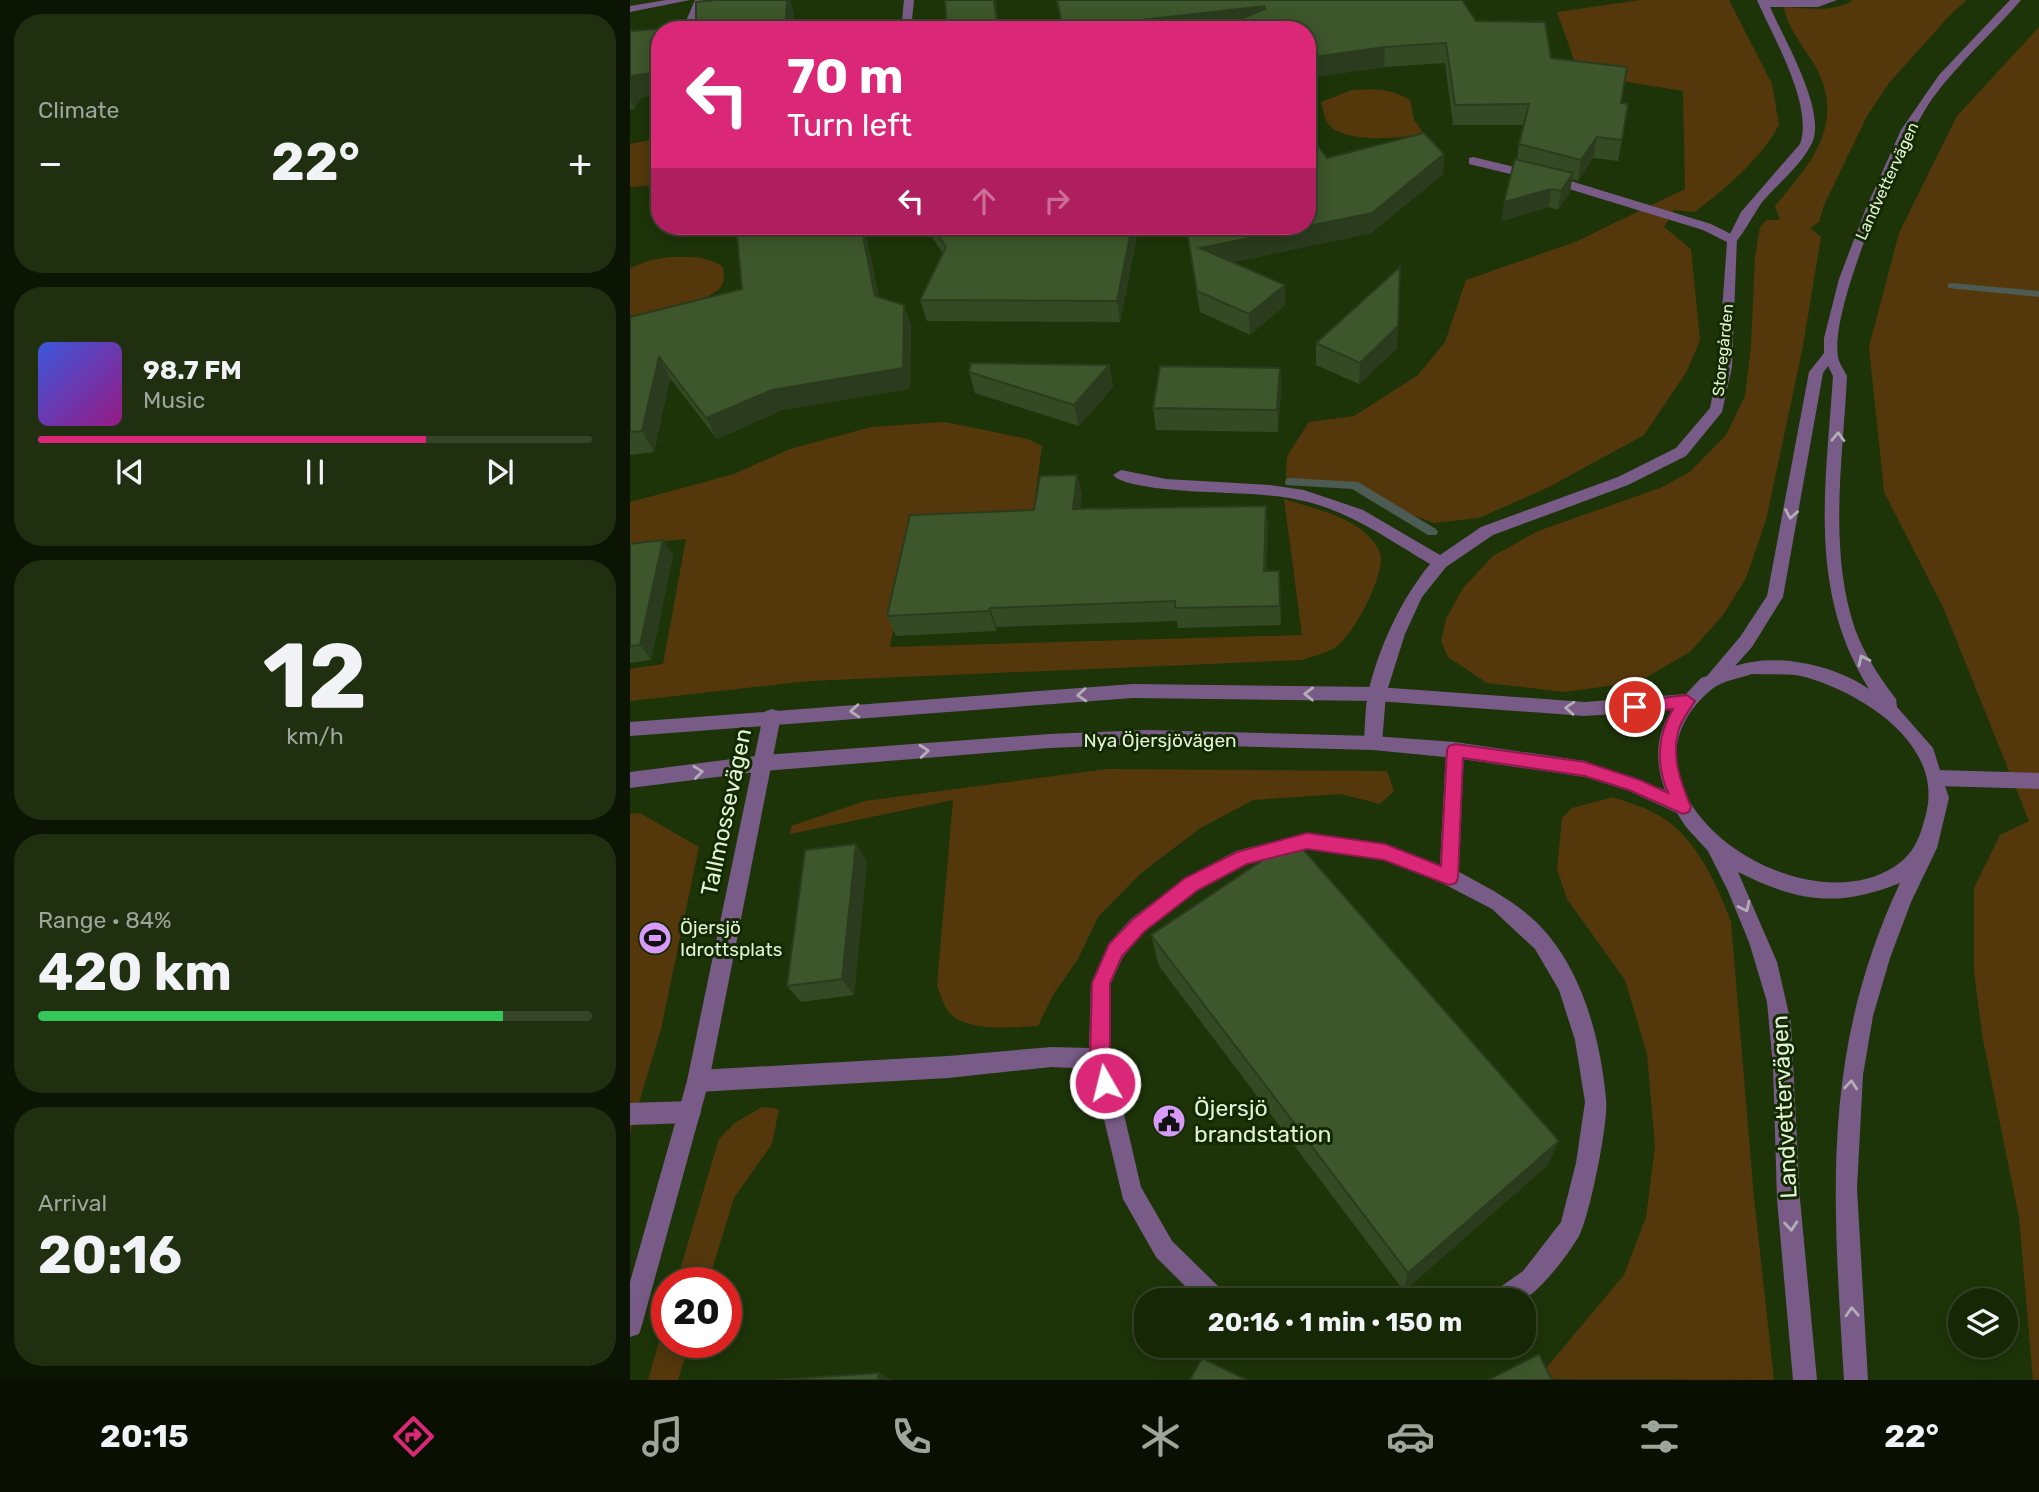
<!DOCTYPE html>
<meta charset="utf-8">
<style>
:root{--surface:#162706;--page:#1f2f10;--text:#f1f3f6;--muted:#9ea59b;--line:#354428;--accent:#db2777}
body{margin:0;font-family:Rubik,sans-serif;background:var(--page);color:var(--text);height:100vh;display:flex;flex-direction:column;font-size:26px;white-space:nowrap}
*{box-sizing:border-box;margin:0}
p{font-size:23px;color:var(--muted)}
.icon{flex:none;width:38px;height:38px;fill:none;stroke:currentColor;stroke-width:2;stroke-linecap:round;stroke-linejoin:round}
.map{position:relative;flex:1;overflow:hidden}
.side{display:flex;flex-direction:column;gap:14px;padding:14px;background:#0c1503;width:630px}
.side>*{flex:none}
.hud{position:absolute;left:21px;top:21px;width:665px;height:214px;border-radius:28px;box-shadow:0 4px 18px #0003,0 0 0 2px var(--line);background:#db2777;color:#fff;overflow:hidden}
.tools{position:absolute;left:1318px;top:1288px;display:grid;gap:14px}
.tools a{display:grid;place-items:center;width:70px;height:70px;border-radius:50%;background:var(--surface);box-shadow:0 4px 18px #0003,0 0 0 2px var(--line);font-size:35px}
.speed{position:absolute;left:21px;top:1267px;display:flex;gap:14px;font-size:35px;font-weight:700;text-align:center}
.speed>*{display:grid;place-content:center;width:91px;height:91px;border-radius:50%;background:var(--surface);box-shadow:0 4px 18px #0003,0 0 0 2px var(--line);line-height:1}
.speed .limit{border:10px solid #d22;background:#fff;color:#111}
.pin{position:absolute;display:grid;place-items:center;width:60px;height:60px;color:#fff;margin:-30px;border:4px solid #fff;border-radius:50%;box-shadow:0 2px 7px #0007}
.me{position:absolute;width:77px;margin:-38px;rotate:352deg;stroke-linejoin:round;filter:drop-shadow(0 0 5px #0008)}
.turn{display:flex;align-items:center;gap:24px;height:147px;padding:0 21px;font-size:32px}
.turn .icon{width:91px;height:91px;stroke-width:2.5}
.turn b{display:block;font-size:49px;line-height:60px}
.lanes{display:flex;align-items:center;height:66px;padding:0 21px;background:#0003;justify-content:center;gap:35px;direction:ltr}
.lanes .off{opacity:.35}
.big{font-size:52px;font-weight:700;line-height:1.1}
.side .tile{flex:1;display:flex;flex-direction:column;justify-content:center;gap:10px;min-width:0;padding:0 24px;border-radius:28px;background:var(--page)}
.side .dial{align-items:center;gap:0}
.dial b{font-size:91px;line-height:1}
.song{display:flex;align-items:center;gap:21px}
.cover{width:84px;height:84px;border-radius:10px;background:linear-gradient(135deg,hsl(230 70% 55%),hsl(310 70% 35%))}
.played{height:7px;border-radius:4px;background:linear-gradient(90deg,var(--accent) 70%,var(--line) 70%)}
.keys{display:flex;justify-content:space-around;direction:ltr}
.heat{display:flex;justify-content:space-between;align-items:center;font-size:38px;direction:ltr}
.charge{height:10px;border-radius:5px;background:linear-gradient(90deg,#34c759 84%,var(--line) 0)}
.trip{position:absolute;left:504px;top:1288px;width:402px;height:70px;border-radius:28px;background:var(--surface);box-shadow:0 4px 18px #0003,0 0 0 2px var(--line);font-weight:700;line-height:70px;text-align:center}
.menu{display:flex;height:112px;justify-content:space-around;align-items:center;background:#091002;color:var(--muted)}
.menu .icon{width:49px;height:49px}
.menu .current{color:var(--accent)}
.menu b{font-size:32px;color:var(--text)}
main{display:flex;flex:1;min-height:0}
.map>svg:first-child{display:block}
</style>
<main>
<section class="side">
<div class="tile"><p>Climate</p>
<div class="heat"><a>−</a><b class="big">22°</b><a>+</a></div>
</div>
<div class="tile">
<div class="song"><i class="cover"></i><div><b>98.7 FM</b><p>Music</p></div></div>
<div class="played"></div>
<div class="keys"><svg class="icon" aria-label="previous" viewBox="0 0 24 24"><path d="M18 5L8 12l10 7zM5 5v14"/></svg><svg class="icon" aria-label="pause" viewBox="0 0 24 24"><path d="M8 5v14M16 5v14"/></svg><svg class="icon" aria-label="next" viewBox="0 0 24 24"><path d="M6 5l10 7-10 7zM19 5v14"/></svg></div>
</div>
<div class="tile dial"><b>12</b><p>km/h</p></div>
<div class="tile"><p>Range · 84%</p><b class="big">420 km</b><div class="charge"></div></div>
<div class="tile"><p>Arrival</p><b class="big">20:16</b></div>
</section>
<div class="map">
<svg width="1409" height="1380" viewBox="0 0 1409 1380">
<rect width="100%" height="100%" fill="#1d3408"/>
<g fill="#54380c">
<path d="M1011,0H1099L1142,84L1149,125C1129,161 1097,187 1065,212L1044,210L1034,227L1061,249L1070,340L1057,371L1014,435L919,487L849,518L804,523L774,512L724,484L656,480L657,456L679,422L724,416L788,375L815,342L836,280L945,242L1055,189L1053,91L949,74L927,12Z"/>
<path d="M1223,0H1337L1320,15L1259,83L1237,116L1194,205L1189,222L1180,228L1191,237L1172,351L1136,520L1116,578L1093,615L1060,652L1008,682L934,692L857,683L818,657L811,641L816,619L833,588L863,556L908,531L1030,488L1060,472L1096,435L1115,396L1121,346L1125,257L1130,227L1137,220H1150L1145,206C1184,160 1219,120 1181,59C1171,44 1156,24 1154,7C1174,8 1206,13 1223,0Z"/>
<path d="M1409,27V1380H1403L1389,1217L1353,1040L1344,972V888L1370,835L1399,821L1314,609L1254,492L1239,347L1269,233L1327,116Z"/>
<path d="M722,90C743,89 761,88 780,100L784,120L794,134C772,138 719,143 701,127C694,120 693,110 691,102Z"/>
<path d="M30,138V185L0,187V144Z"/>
<path d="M40,257C60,257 76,255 93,267C94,274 95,281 90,288C77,303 19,315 0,315V268L20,260Z"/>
<path d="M315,422L398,439L412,446L402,520L283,525L260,647L672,635L654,499C682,508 722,516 742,540C746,544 751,553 751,559C751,581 723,638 703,649C694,654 682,656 672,660L179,681L0,701V669L33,664L56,539L0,545V502L104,474L160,449L241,427Z"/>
<path d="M477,769L757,771L764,791L750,804L711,794L623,800L569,829L510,874L468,917L448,959L423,995L408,1026C384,1027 334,1033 318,1011C313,1004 310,993 307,985L323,800L160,834L161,826L235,801Z"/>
<path d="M983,797C1000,803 1018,808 1033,818C1068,841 1087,885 1101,922L1124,1198L1144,1380L907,1379L994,1275L1016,1217L1025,1146L1017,1054L995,980L937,899L927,869L932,818L942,808Z"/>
<path d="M10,813L69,847L31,1029L0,1133V814Z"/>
<path d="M132,1107L149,1109L142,1144L104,1198L78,1283H46L89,1139L105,1123Z"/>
<path d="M37,1314V1342H60L48,1380H18Z"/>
</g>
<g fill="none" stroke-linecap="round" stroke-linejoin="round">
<g fill="#4c5b54" fill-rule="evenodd">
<path d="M1321,283L1409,291V297L1318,288V284Z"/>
<path d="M660,478L728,482L806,529L808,532L806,535H798L722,489L656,485L655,482L656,479Z"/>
</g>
<g fill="#785c87" fill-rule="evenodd">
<path d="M65,0H75L62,30H52Z"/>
<path d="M274,0H284L281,30H271Z"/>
<path d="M1127,0H1207L1188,7H1140C1154,39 1197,111 1182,143C1172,164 1148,184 1133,201C1126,210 1109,242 1103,244L1097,240L1111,212L1170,144C1184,106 1143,37 1127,0Z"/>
<path d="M825,742L831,745L834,750L829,872C861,889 896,907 919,936C955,980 971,1044 976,1099C979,1121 960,1214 950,1234C942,1250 907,1296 891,1300C882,1303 868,1300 859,1300L863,1292L893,1271L931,1222L946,1163L955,1102L945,1040L929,990L905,949L862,909L812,883L754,860L677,849L617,864L569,890L515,931L493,957L481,983V1059L511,1187L542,1241L590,1288L598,1292L602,1300H569L526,1257L493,1199L462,1069L422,1067L318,1078L68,1092L60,1089L57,1081L60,1073L68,1070L318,1056L422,1047L459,1048L461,983L479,943L501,919L555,878L606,851L677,833L755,844L810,865L816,750L819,745Z"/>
<path d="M1306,770L1409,773V789L1306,786L1299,783L1297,778L1299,773Z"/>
<path d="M60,1101L68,1104L71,1112L68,1120L60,1123L0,1125V1103Z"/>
</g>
<g fill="#785c87" fill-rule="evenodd">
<path d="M36,0H60L0,12V6Z"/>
<path d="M843,157L934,179L1081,224L1107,237L1102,367L1092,412L1056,456L998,485L863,535L816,567L792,597L775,634L756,694L752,743L749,748L743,750L737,748L734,743C735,727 735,709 738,693C749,647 770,601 800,564C759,540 717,509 669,500C646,495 623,494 599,493C578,492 495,490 483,475L491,470L536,479L640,485L674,490L733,510L810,555L851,527L988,477L1046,448L1080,408L1088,367L1097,242L1073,230L926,185L839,164V158Z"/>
<path d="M142,709L148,711L151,716L79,1081L12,1325L9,1334L0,1337V1282L57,1081L133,716L136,711Z"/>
</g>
<path fill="#785c87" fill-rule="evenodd" d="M1380,0H1391C1362,34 1328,63 1302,99C1272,142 1199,308 1208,357C1209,363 1214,370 1217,376C1213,458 1198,550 1225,629C1234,654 1250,678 1266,699L1267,707L1303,748L1319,798L1307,848L1281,902L1260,958L1243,1016L1233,1075L1227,1188L1238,1380H1214C1203,1198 1190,1054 1270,883C1207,908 1168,902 1108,872L1147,962L1161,1023L1170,1199L1187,1380H1163L1147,1199L1143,1066L1137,1002L1119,942L1098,891L1078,851L1056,827L1047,813L999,791L955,777L825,758L743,750L516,744L419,748L134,771L0,788V772L134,755L419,734L516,730L743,736L825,742L955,761L1035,790C1025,764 1025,734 1042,710L955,716L747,701L503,698L0,736V722L503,684L747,687L955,702L1056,694L1071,678L1077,676L1110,637L1137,596L1179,372L1194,353V338L1209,279L1236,208L1271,130L1309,75ZM1198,366L1203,376C1196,486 1177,590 1239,689C1204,665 1146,652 1105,666L1122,647L1153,597L1193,373ZM1122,674C1139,675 1159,673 1175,677C1232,693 1314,744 1296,814C1290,837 1285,853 1264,867C1164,930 965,787 1082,689C1092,681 1110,678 1122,674Z"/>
</g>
<g fill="#344a25">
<path d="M426,0H832L846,21L921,58L991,103L992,140L988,161L963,158L948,181L942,179L940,192L928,210L919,207L872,221L887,159L889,144L894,125H823L815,63L754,67L677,78V30H432Z"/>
<path d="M164,13L163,30H30V94L12,97L4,109H0V31L66,26Z"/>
<path d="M814,154L813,174L741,233L603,262L655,305L620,335L570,312L555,226H677L697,158Z"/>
<path d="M106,226H234L249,297L281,326L280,389L152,410L87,439L40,378L24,452L0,455V317L112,289Z"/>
<path d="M295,226H509L490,322L297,321L290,300L313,254Z"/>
<path d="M686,343L767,348L729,384L686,365Z"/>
<path d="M479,365L483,387L449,426L345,393L339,372Z"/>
<path d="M650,368L651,389L648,432L526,430L523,408Z"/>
<path d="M447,475L452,496L450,508L636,506L638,527L636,571H649L651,625L548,628L547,621L367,627L366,631L266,636L257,616L404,510Z"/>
<path d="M33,540L43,556L21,660L0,663V544Z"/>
<path d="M237,861L224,995L171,1002L157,986Z"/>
<path d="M521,935L918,1165L774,1291L529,966Z"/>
</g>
<g fill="#2b3c1e">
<path d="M157,0H160L164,13L163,30H155Z"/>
<path d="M364,0H366L370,30H368Z"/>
<path d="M634,6L635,25L598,30L433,29Z"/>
<path d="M755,47L754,67L677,78V58Z"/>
<path d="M30,72V94L12,97L4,109L0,100V80L2,76Z"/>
<path d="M967,137L963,158L948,181L951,160Z"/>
<path d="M814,154L813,174L741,233L572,269L570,248Z"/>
<path d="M943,173L940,192L928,210L931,191Z"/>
<path d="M921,189L919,207L872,221L874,202Z"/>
<path d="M231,226H234L253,317L245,296Z"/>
<path d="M502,226H509L490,322L487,301Z"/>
<path d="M655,285V305L620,335L619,314Z"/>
<path d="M274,305L281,326L280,389L152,410L87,439L76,418Z"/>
<path d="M768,326L767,348L729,384L730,363Z"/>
<path d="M29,357L40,378L24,452L12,431Z"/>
<path d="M479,365L483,387L449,426L444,405Z"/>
<path d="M650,368L651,389L648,432L647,410Z"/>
<path d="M447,475L452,496L448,529L443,509Z"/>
<path d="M636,506L638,527L636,592L634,571Z"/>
<path d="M33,540L43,556L21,660L10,645Z"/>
<path d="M360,608L367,627L366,631L359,611Z"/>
<path d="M226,844L237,861L224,995L212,979Z"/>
<path d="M929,1141L918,1165L774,1291L778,1273Z"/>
<path d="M249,1373L262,1380H248Z"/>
</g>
<g fill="#3d562b" stroke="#2b3c1e" stroke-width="2">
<path d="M85,0H157L155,30H30V72L2,76L0,80V31L66,26V2Z"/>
<path d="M315,0H364L368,30H317Z"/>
<path d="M427,0H832L846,21L915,22L921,58L997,67L991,103L998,104L992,140L967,137L951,160L889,144L899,104L825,105L816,43L755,47L677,58V30H584L635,9L634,6L433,29Z"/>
<path d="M677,131L697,158L794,133L814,154L742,213L570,248L655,285L619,314L567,291L556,226H677Z"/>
<path d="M885,159L943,173L931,191L921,189L874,202Z"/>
<path d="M106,226H231L245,296L274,305L273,368L142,390L76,418L29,357L12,431L0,432V317L112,289Z"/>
<path d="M302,226H502L487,301L290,300L316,247Z"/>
<path d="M770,267L768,326L730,363L686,343Z"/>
<path d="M341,363L479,365L444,405L339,372Z"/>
<path d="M530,366L650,368L647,410L523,408Z"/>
<path d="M447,475L443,509L636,506L634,571H649L650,606L545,608V601L360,608L359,611L257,616L280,515L404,510L410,476Z"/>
<path d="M33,540L10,645L0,646V544Z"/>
<path d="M664,839L929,1141L778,1273L521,935Z"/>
<path d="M226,844L212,979L157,986L175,850Z"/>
<path d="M909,1354L922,1380H858Z"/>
<path d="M572,1358L617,1380H560Z"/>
<path d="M249,1373L248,1380H145Z"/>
</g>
<defs><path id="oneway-chevron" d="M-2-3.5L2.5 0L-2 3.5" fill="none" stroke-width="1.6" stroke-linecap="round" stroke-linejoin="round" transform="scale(1.75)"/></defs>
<g stroke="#b3aeb5">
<use href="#oneway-chevron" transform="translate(1208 437) rotate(-88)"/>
<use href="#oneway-chevron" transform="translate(1161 514) rotate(100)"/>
<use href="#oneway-chevron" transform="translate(1233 660) rotate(-116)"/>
<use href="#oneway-chevron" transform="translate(679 694) rotate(-179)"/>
<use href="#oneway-chevron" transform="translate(452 695) rotate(176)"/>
<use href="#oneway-chevron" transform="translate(940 708) rotate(-176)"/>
<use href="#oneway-chevron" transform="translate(225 711) rotate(176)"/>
<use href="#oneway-chevron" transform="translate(294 751) rotate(-5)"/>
<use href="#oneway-chevron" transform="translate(68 772) rotate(-7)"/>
<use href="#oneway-chevron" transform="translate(1115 907) rotate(64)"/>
<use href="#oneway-chevron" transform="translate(1221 1085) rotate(-85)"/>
<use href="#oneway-chevron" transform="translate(1161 1226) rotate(85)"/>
<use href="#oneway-chevron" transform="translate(1222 1312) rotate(-93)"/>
</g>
<path fill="#db2777" stroke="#8e194d" stroke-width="2" d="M1057,695L1065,701C1060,709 1054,717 1050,726C1040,754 1050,781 1061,807L1059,812L1053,814L999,790L955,776L833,758L828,877L826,883L819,885L754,860L677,849L617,864L568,890L515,931L492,956L480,983V1059L485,1083L482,1089L475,1092L468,1089L460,1059L462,983L479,944L502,920L555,878L607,852L677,833L755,844L811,866L817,750L819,746L825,744L955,762L1010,780L1038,793C1026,765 1027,735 1043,709L1005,714L997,707L1005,701Z"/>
<defs>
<symbol id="stadium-disc" viewBox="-11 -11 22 22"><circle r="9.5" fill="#d89af8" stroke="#132a00"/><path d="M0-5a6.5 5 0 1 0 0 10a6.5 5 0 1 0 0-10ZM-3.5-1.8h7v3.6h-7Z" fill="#111"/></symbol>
<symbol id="civic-disc" viewBox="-11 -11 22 22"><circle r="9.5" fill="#d89af8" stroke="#132a00"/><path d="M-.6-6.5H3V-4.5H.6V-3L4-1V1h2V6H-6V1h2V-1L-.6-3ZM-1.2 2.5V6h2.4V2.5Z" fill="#111"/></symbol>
</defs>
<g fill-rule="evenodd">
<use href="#stadium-disc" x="6" y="919" width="38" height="38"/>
<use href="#civic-disc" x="520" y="1102" width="38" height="38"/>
</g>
<g text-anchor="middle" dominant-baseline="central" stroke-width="6" stroke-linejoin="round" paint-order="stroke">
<g font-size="16" fill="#e3f2da" stroke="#132a00">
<text transform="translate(1257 181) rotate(-65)">Landvettervägen</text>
<text transform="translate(1093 350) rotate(-84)">Storegården</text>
</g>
<g font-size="19" fill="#e3f2da" stroke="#132a00">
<text x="530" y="740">Nya Öjersjövägen</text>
</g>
<g font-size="19" fill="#e3f2da" stroke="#132a00" text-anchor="start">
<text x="50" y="927">Öjersjö<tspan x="50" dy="22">Idrottsplats</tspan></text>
</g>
<g font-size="23" fill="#e3f2da" stroke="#132a00">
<text transform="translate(96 812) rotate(-78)">Tallmossevägen</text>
<text transform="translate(1154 1107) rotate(-93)">Landvettervägen</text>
</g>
<g font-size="23" fill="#e3f2da" stroke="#132a00" text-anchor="start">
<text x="564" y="1108">Öjersjö<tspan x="564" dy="26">brandstation</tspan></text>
</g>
</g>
</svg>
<div class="tools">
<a><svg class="icon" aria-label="layers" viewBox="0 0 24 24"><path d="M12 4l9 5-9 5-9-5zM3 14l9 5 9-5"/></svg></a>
</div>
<div class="speed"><div class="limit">20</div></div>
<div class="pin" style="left:1005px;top:707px;background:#d93025"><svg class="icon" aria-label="arrive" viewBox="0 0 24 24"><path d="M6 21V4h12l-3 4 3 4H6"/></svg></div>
<svg class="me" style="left:475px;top:1083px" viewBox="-20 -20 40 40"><circle r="17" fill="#db2777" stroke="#fff" stroke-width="3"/><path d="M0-11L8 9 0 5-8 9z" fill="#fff"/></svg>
<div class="trip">20:16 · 1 min · 150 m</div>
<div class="hud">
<div class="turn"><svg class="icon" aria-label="left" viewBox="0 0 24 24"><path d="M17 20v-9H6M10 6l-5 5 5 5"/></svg><div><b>70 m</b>Turn left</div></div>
<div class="lanes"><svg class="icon" aria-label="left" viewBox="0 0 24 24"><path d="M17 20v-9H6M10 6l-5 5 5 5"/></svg><svg class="icon off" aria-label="ahead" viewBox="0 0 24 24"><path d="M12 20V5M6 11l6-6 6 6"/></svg><svg class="icon off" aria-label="right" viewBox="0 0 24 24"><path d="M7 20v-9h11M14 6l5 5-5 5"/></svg></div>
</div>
</div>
</main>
<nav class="menu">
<b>20:15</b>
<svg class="icon current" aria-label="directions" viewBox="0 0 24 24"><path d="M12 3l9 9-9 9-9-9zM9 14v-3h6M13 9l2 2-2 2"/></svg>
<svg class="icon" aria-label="music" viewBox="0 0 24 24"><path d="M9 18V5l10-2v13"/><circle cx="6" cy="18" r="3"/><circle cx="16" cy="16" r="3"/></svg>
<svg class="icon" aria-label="phone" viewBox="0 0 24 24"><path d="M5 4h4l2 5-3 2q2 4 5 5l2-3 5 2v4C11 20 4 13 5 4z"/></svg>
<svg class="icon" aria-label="climate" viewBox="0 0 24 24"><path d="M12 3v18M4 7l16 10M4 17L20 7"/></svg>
<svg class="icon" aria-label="car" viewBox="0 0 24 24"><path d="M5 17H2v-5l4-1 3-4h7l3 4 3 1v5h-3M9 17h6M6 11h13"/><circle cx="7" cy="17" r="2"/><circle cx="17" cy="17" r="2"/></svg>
<svg class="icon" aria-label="filters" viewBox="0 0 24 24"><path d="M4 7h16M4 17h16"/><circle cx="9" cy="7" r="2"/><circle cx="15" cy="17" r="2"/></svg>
<b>22°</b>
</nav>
